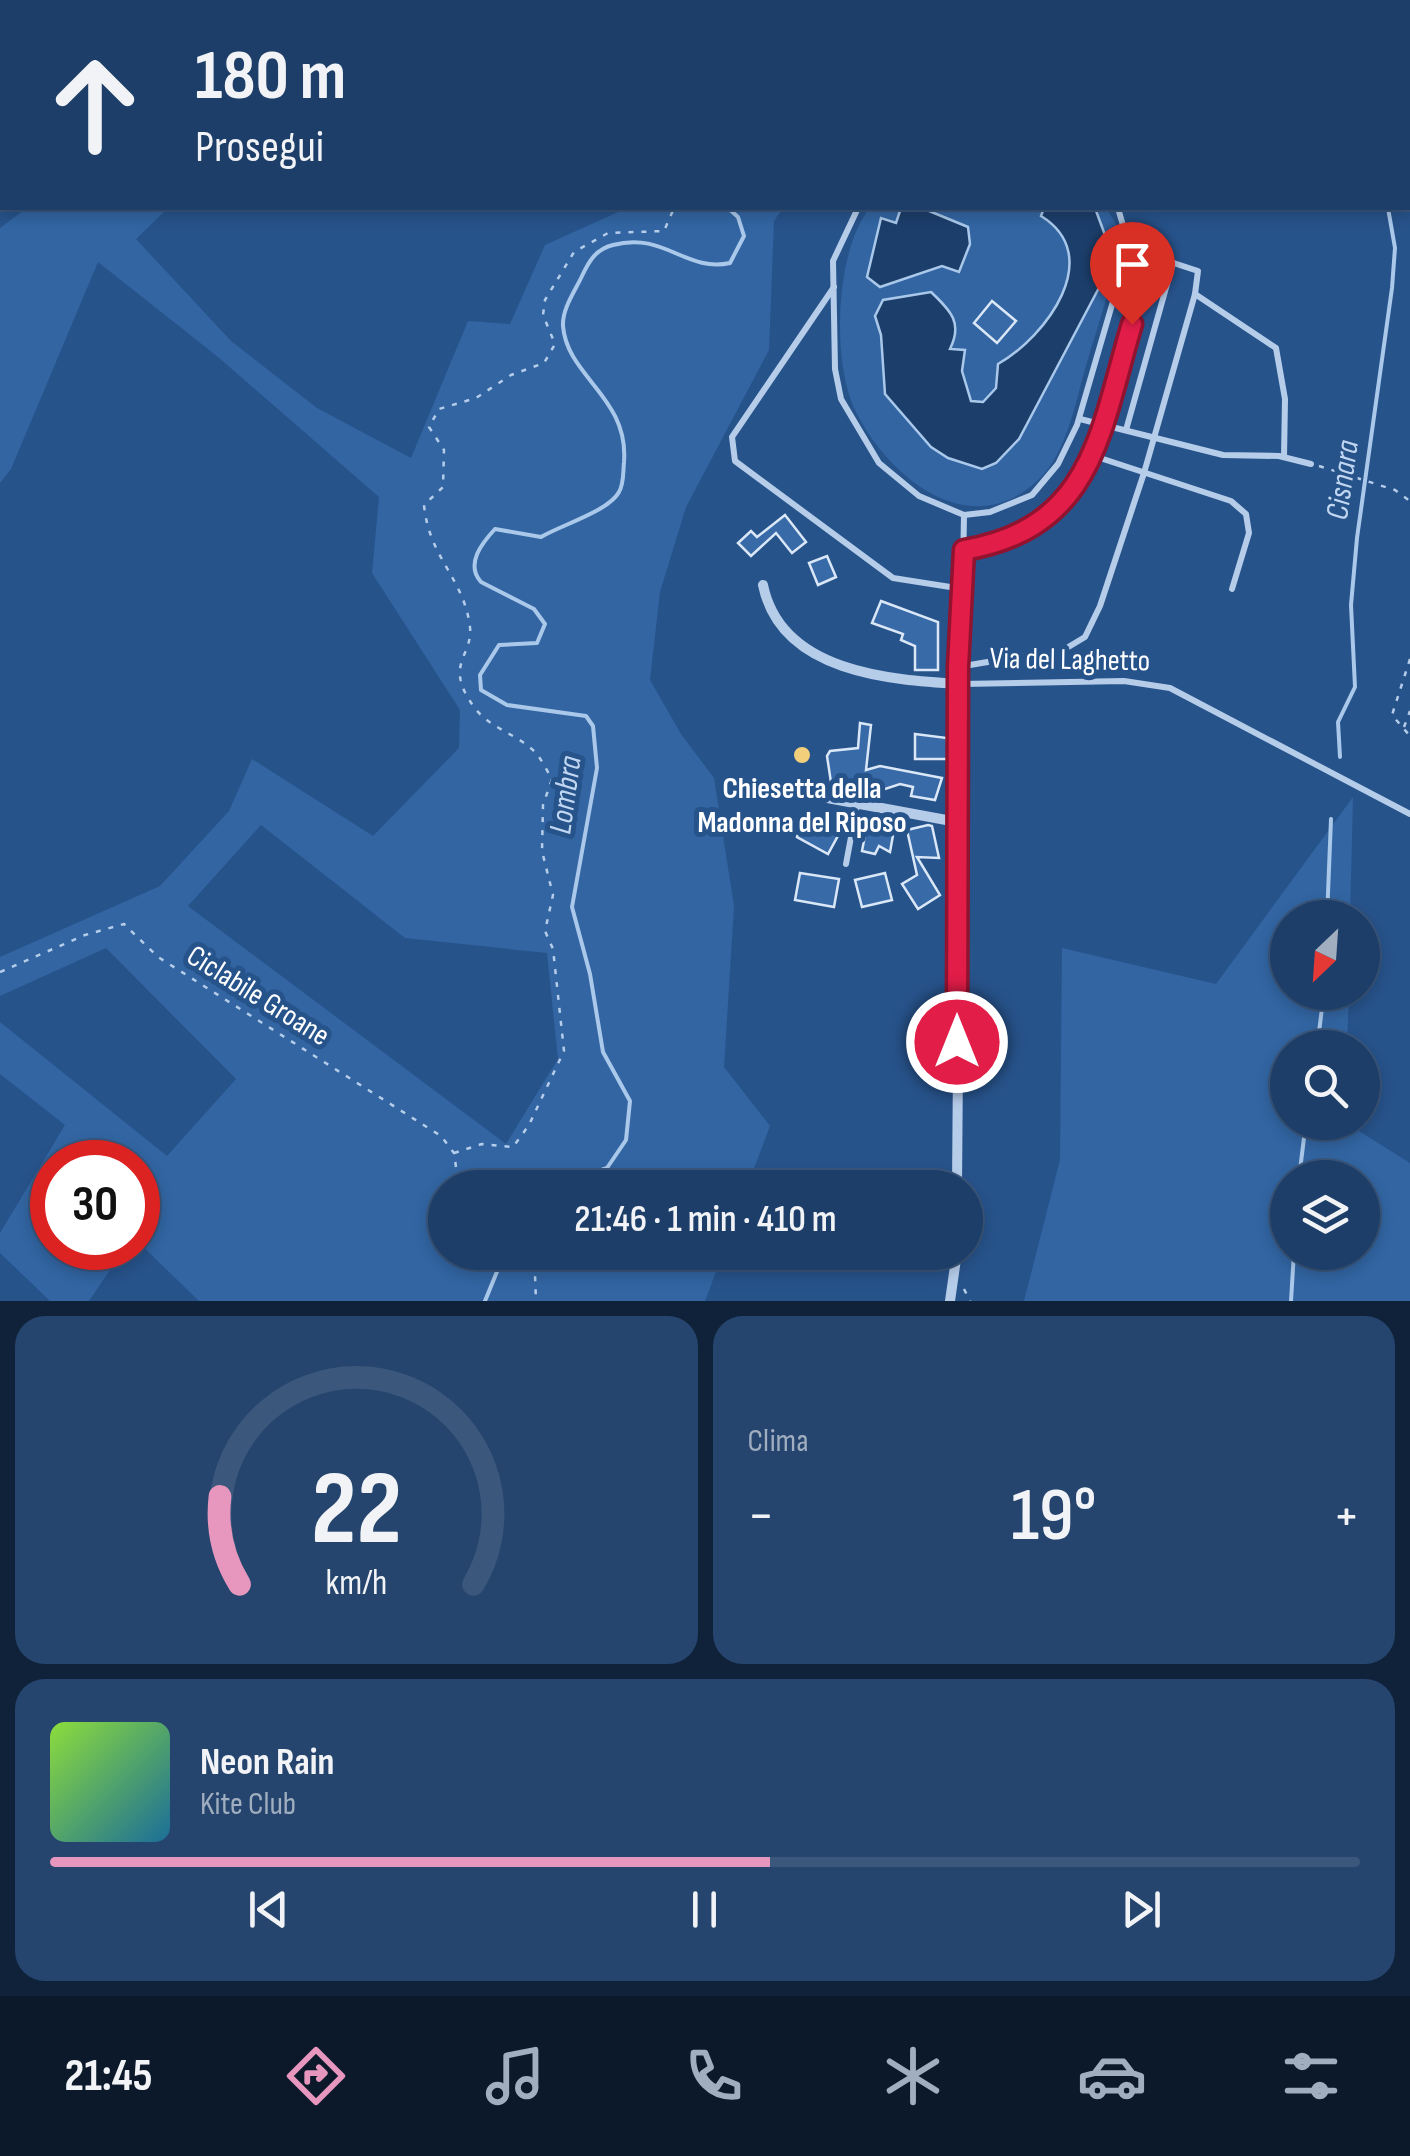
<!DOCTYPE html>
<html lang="it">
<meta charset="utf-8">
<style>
:root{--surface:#1d3e68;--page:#25456e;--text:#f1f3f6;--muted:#a0aec0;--line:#3b577c;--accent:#e797bd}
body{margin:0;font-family:"Sofia Sans Condensed",sans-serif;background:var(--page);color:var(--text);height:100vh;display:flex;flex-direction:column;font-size:38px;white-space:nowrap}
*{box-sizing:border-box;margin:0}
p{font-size:32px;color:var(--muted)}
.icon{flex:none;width:55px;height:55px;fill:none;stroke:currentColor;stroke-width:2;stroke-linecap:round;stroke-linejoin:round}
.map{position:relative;height:1301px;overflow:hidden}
.panel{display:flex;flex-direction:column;gap:15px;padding:15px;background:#102239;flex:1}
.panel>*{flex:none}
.top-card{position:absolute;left:0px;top:0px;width:1410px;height:210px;box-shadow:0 5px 15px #0003,0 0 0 2px var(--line);background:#1d3e68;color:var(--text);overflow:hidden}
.needle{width:65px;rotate:205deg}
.buttons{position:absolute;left:1270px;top:900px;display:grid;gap:20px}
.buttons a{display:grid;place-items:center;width:110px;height:110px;border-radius:50%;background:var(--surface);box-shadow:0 5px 15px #0003,0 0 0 2px var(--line);font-size:50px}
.speed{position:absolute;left:30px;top:1140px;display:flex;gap:20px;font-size:50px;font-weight:700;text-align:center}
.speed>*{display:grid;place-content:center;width:130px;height:130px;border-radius:50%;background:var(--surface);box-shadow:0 5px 15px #0003,0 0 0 2px var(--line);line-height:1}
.speed .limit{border:15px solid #d22;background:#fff;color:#111}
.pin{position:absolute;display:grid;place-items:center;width:85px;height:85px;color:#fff;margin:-102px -42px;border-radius:50% 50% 50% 0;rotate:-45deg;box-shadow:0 0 10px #0007}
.pin .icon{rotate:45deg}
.me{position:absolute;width:110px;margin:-55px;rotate:0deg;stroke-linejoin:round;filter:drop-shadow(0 0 8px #0008)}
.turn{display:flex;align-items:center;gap:35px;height:210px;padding:0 30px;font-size:45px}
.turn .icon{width:130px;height:130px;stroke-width:2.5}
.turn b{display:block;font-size:70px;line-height:85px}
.big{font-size:75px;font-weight:600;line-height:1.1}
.panel .widget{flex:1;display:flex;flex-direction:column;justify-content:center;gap:15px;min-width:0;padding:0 35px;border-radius:30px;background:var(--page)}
.panel .dial{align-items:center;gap:0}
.dial svg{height:260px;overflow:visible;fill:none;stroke:var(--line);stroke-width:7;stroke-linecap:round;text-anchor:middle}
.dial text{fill:var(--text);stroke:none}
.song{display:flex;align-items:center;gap:30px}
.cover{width:120px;height:120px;border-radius:15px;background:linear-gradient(135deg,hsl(90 70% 55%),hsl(200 70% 35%))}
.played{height:10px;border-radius:5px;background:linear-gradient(90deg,var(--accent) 55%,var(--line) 55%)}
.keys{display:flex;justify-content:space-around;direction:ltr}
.heat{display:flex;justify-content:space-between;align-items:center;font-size:55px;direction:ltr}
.panel .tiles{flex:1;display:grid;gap:15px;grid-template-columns:1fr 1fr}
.widget:last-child{grid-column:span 2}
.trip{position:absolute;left:428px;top:1170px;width:555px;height:100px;border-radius:50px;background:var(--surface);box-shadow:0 5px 15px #0003,0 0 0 2px var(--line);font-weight:600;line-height:100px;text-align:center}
.tabs{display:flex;height:160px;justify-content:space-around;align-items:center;background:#0c192a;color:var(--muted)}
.tabs .icon{width:70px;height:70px}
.tabs .on{color:var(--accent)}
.tabs b{font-size:45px;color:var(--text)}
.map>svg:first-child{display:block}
</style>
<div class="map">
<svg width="1410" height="1301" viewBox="0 0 1410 1301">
<rect width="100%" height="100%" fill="#27538b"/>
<g fill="#3265a2" fill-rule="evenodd">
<path d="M27,208H168L136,239L231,341L317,408L411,458L468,321L510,324L545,245L627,208H783L774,221L769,350L686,507L660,592L650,680L681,734L714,778L734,906L724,1067L770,1126L747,1187L445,1188V1252L723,1253L705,1301H199L138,1242V1162H52V1248H125L89,1301H50L0,1253V1233L65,1125L0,1074V1022L167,1156L236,1079L106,948L0,996V957L160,886L229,811L252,759L373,836L459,748L460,710L372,573L379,497L218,357L98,262L11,469L0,483V228ZM261,825L405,938L547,953L558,1059L506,1144L188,906Z"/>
<path d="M870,208H1106L1117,225C1118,276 1097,325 1084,373C1075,405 1066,452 1041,477C974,546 890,480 856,412C831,363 835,250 870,208Z"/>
<path d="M1353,797L1350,917L1288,918V992L1349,993L1347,1047L1288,1048V1122L1346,1123L1410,1163V1301H1024L1060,1160L1062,948L1216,984ZM1288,1178H1362V1252H1288Z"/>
</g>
<g fill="#1c3e6b" stroke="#aac8ea" stroke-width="2.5">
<path d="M901,208H922L968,227L970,244L959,272L942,266L880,287L867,277L881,218L896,223Z"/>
<path d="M1044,208H1095L1105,235L1101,284L1019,439L996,463L982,469L948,458L931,447L885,394L881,335L875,316L883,300L931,292C951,311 963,323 950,349L965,350L962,371L971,401L983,402L996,388L998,364C1046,337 1106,256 1041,216Z"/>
</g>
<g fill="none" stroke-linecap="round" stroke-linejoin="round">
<g stroke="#aac8ea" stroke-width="4">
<path d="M750,2V0"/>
<path d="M1408,139L1410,133"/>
<path d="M1340,757L1338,722L1355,687L1351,605L1357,538L1392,288L1395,248L1388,208"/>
<path d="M1327,918L1331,819"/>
<path d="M1317,1048L1324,992"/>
<path d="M1299,1178L1306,1122"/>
<path d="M550,1188L607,1168L626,1140L630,1101L603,1052L590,974L572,907L597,768L593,726L586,716L507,705L481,690L480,675L499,645L537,643L545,624L534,609L481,582C465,564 482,543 495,529L541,537C561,525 609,511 619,492C624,484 623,472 624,462C629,397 567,377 563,326C562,309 575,291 582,276C589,261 596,249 613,245C664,231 686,273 730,263L744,236L738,217L728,208"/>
<path d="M485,1301L505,1252"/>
<path d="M1291,1301L1294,1252"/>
</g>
</g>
<g fill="#386aa7" stroke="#dae7f7" stroke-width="2.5">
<path d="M992,301L1016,321L997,343L974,323Z"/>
<path d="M785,515L806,542L792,553L776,533L751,556L738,543L751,531L757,537Z"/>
<path d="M827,556L836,577L818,585L809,563Z"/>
<path d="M881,601L938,622V670H915V646L901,640L903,634L872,623Z"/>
<path d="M860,723L871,725L866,770L880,766L942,778L935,800L911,796L913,787L900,784L873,793L870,785L832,789L827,756L830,751L858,748Z"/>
<path d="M915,734L947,738L948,759H915Z"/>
<path d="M802,817L809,821L811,817L840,832L828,854L797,837Z"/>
<path d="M868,819L895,824L890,852L879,846L875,854L862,851Z"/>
<path d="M928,825L932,826L939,858L917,857L940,895L918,909L902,884L917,875L907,830Z"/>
<path d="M800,873L839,879L834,907L795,900Z"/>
<path d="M885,873L892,900L862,907L855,880Z"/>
</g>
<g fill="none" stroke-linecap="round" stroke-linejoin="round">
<g stroke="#b6cdea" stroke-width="2.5" stroke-dasharray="5 8" stroke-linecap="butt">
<path d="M709,2V0"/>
<path d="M1319,466L1395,490L1410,501"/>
<path d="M1410,659L1392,715L1410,736"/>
<path d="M1404,727L1410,711"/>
<path d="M0,972L85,935L124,924L158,957L441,1136L454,1153L459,1188"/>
<path d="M454,1153L482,1144L513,1147L529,1125L564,1051L553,949L545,931L553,895L542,851L543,805L552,779C547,771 542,760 536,753C518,734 490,729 474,707C443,664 473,657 470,627C464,578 429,558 424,505L443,487L444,450L429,427L439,409L476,398L511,375L544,363L555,344L543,315L545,300L574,252L608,233L664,231L674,208"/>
<path d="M526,1252L535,1275L536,1301"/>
<path d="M964,1289L970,1301"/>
</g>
<g stroke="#b6cdea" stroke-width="6">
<path d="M858,208L833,261L835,369L841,399L879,463L919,496L964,515L990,512L1032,495L1058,464L1077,425L1123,267L1126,236L1118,208"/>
<path d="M834,287L732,437L735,461L893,578L963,589"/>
<path d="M1195,294L1276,348L1285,399L1284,457"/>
<path d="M1080,419L1223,455L1279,456L1311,464"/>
<path d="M1126,430L1173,263"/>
<path d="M1094,456L1231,501L1246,514L1249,533L1232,589"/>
<path d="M964,515L961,684L1124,681L1170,688L1410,814"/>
<path d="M964,550C1068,532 1086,482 1113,389C1126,345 1139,301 1152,256L1124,251"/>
<path d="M958,667L1065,649L1085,637L1100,606L1144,473L1195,294L1198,271L1152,256"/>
<path d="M846,864L857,805"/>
</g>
<g stroke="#b6cdea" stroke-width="10">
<path d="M763,585C781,673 891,680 961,684L957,1188"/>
<path d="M768,787L957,822"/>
<path d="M950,1301L957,1252"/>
</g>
</g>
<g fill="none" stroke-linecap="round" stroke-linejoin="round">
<defs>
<path id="route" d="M957,1042L958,667L964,550C1094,528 1100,431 1132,324"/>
</defs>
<use href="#route" stroke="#92132f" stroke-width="25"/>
<use href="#route" stroke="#e11d48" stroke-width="18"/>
</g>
<circle fill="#f2cf7b" stroke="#27538b" stroke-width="4" cx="802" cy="755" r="10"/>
<g text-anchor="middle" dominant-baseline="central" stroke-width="10" stroke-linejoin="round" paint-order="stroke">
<g font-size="30" fill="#fff" stroke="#27538b">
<text transform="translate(1070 660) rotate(1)">Via del Laghetto</text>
<text transform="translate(258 996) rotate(32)">Ciclabile Groane</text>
</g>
<g font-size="30" font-weight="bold" fill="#fff" stroke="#27538b">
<text x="802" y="789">Chiesetta della<tspan x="802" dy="34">Madonna del Riposo</tspan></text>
</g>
<g font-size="32" font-style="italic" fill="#c1d7f1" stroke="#27538b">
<text transform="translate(1343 480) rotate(-82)">Cisnara</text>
<text transform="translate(566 795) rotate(-82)">Lombra</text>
</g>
</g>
</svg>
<div class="buttons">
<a><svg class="needle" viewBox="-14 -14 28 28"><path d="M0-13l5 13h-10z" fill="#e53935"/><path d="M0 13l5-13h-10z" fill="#a0aec0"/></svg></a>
<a><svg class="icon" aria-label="search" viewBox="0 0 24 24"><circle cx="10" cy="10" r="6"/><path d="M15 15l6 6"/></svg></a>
<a><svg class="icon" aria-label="layers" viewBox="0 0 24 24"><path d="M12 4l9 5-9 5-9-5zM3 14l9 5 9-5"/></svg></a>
</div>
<div class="speed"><div class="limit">30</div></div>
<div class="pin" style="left:1132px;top:324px;background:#d93025"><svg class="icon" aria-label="arrive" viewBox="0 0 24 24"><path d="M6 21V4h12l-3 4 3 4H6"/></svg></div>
<svg class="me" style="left:957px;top:1042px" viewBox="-20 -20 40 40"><circle r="17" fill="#e11d48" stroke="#fff" stroke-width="3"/><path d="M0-11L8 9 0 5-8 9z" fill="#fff"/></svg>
<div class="trip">21:46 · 1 min · 410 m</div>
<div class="top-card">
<div class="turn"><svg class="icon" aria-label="ahead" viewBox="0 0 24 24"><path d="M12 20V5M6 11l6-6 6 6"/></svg><div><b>180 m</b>Prosegui</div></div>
</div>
</div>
<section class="panel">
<div class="tiles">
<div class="widget dial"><svg viewBox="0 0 100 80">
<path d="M14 69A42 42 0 1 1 86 69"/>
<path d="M14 69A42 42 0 0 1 8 42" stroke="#e797bd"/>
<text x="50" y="56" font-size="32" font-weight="700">22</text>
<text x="50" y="72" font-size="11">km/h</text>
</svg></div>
<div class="widget"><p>Clima</p>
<div class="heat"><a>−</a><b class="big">19°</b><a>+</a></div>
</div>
<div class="widget">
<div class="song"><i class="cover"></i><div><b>Neon Rain</b><p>Kite Club</p></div></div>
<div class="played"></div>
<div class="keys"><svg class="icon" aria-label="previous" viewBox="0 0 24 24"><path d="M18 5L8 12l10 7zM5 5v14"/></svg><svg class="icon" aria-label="pause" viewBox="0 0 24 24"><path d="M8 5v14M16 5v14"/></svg><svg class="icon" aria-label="next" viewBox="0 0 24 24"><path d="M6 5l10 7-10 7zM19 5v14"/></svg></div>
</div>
</div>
</section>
<nav class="tabs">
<b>21:45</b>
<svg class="icon on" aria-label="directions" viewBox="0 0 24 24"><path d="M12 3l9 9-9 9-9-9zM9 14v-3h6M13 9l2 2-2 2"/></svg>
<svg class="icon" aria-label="music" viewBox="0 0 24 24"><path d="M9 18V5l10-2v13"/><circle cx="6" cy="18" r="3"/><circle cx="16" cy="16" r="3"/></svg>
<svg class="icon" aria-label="phone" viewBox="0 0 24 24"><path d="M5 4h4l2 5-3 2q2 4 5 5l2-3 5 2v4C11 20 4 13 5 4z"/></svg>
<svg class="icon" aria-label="climate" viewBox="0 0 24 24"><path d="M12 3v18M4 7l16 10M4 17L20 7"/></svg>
<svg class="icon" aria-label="car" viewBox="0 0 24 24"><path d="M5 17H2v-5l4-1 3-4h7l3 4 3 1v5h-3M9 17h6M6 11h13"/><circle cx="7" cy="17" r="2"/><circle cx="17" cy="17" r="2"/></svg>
<svg class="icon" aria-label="filters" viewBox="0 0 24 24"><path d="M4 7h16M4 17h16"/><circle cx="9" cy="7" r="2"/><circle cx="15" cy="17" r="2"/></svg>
</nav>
